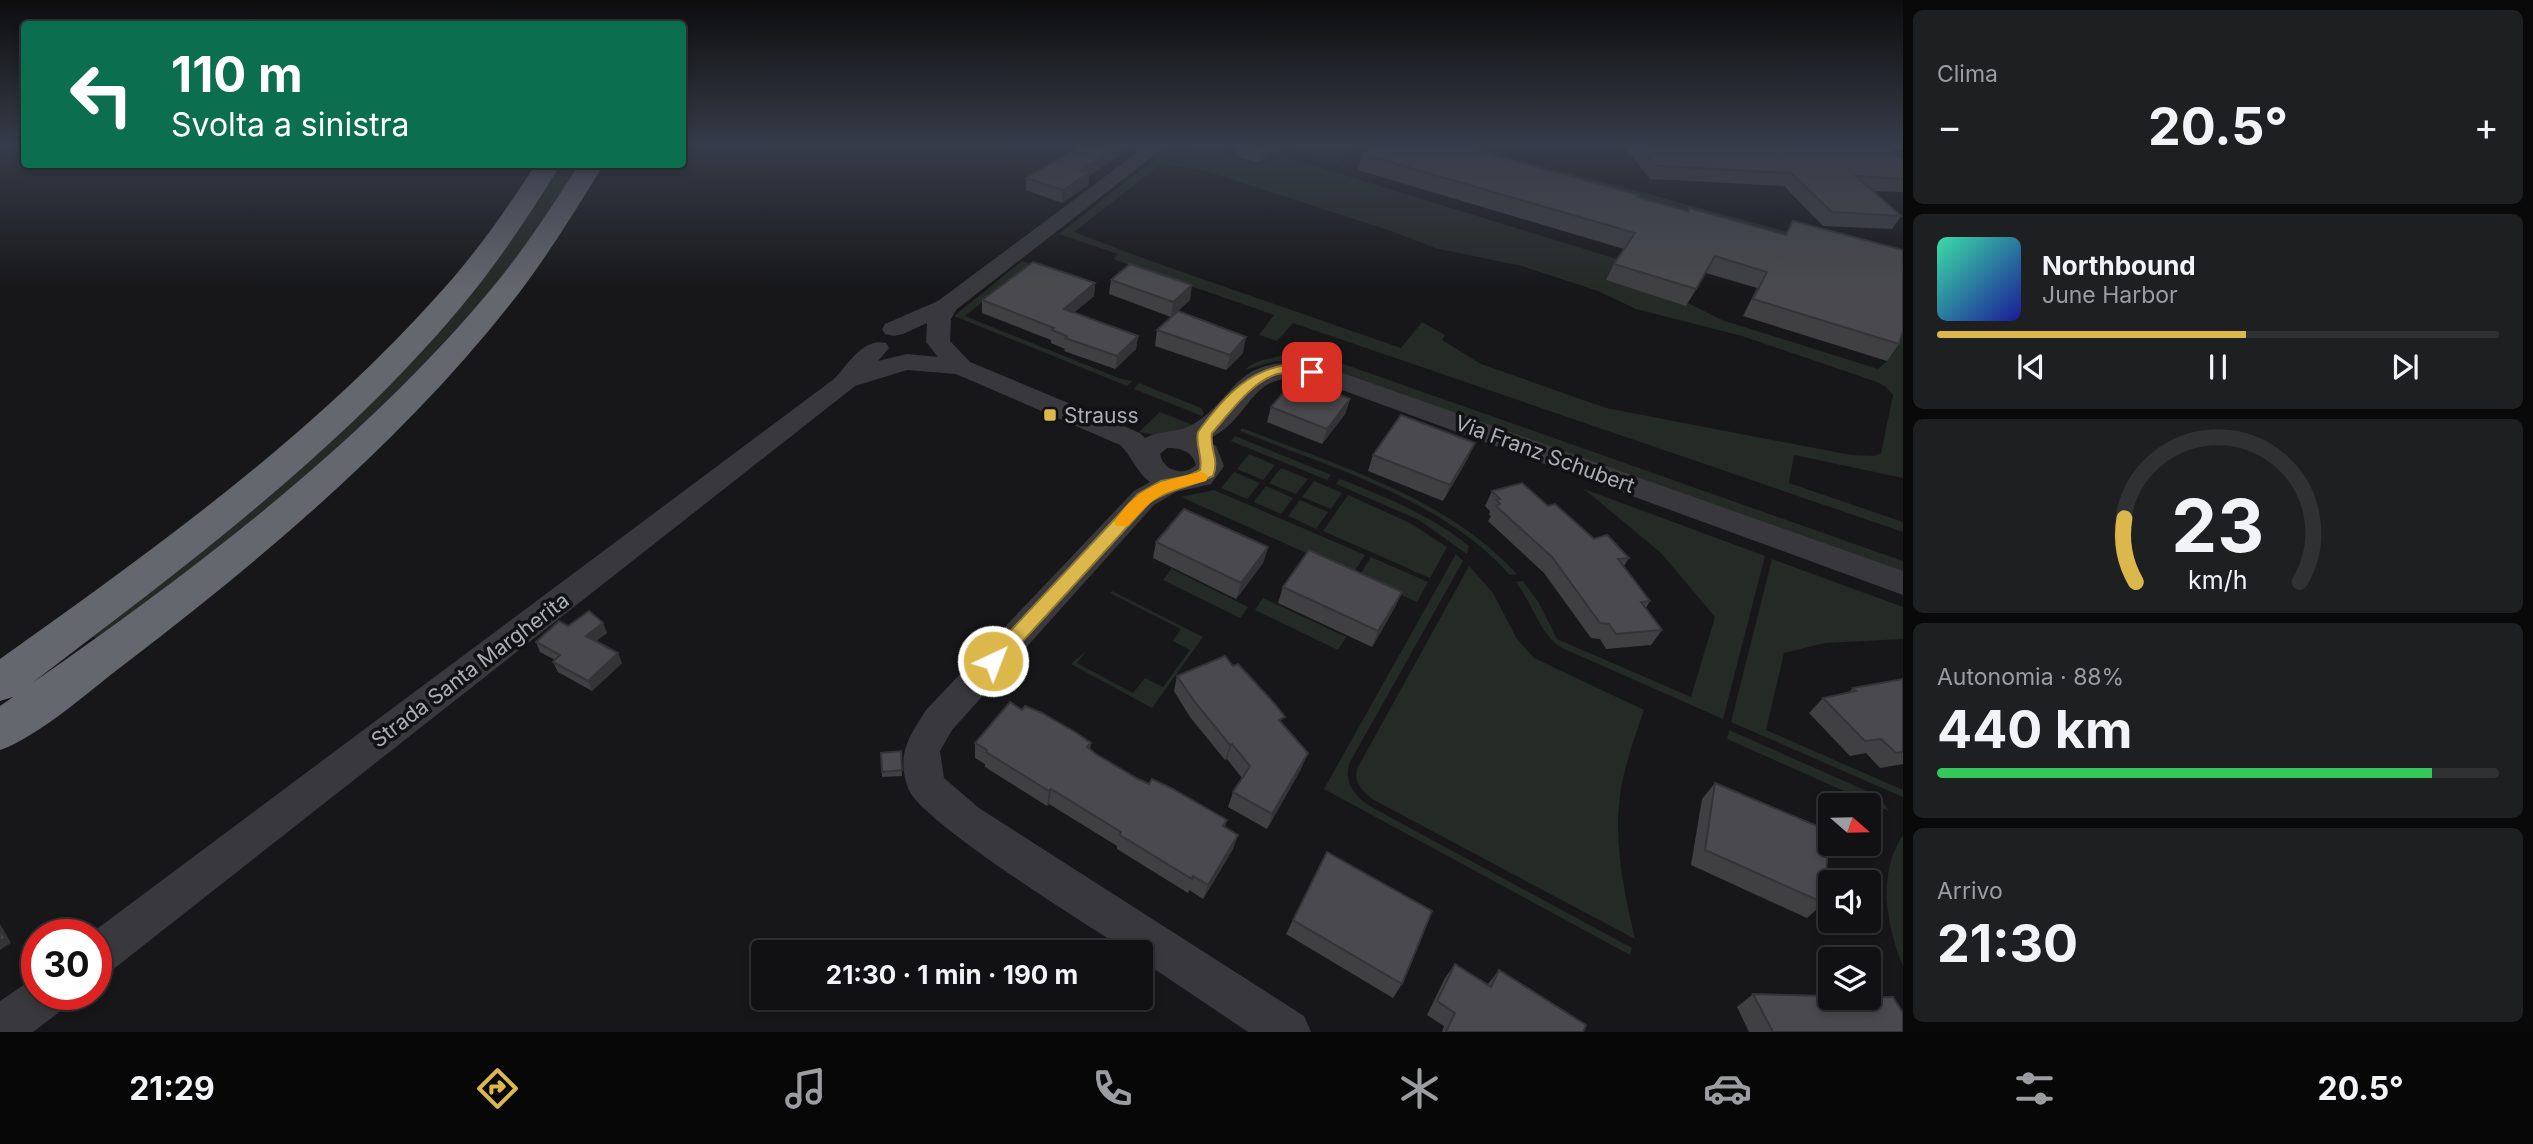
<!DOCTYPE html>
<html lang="it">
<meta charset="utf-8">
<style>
:root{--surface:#111113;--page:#1e1f21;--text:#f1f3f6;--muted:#9c9da0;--line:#303133;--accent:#dcb84c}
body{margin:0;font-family:Inter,sans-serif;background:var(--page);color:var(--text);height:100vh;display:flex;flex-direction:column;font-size:26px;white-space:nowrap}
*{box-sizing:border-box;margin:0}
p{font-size:23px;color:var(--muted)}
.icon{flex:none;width:38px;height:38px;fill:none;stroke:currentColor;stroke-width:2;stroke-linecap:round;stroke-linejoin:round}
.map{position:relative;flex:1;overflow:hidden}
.drawer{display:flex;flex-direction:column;gap:10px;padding:10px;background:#09090a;width:630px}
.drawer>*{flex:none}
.hud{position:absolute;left:21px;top:21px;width:665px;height:147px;border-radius:7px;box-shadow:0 4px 10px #0003,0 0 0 2px var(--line);background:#0b6e4f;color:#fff;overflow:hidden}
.needle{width:46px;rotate:110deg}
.buttons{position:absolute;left:1818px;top:793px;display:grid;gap:14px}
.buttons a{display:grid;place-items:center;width:63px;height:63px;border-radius:7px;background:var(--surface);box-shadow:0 4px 10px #0003,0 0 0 2px var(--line);font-size:35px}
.speed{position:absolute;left:21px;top:919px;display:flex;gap:14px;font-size:35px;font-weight:700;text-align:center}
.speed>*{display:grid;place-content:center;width:91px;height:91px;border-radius:50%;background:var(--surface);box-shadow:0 4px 10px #0003,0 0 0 2px var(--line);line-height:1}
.speed .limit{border:10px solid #d22;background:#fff;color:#111}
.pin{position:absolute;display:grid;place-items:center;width:60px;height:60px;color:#fff;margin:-30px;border-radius:14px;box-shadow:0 4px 10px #0006}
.me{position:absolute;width:77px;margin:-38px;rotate:43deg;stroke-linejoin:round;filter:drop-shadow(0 0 5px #0008)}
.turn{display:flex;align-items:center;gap:24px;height:147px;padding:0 35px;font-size:32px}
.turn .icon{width:91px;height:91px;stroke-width:2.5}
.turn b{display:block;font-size:49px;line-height:60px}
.big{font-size:52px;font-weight:700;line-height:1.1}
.drawer .widget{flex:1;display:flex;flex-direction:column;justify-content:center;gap:10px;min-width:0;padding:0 24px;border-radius:10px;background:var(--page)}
.drawer .dial{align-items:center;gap:0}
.dial svg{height:182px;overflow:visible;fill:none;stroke:var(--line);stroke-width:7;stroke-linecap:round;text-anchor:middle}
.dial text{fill:var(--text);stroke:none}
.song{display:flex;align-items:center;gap:21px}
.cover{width:84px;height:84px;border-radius:10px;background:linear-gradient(135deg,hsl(160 70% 55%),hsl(240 70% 35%))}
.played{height:7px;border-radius:4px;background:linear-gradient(90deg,var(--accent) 55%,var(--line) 55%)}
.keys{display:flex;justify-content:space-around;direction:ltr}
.heat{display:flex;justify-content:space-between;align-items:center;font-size:38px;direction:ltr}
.charge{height:10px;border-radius:5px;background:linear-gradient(90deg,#34c759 88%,var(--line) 0)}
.trip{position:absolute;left:751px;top:940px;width:402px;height:70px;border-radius:7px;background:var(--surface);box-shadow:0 4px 10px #0003,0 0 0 2px var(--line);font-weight:700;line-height:70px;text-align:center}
.tabs{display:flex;height:112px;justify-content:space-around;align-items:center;background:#070708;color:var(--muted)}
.tabs .icon{width:49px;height:49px}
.tabs .active{color:var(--accent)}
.tabs b{font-size:32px;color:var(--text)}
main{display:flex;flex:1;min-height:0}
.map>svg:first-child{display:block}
</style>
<main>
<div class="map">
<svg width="1903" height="1032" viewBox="0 0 1903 1032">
<rect width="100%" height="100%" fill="#171719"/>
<g fill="#242a25" fill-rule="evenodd">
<path d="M1187,146H1228L1219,152L1260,165L1275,154L1620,260L1606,280L1686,305L1688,303L1722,320L1878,369L1887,361L1903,309V478L1794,455L1789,483L1903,522V532L1293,323L1277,341L1259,335L1274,315L1113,259L1118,254L1059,234L1167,149L1185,155L1190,151L1183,148ZM1161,164L1203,170L1394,232L1435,248L1522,266L1598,291L1636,309L1742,336L1877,382L1886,387L1893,395L1881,453L1874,456L1851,455L1606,408L1481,364L1442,340L1445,335L1422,322L1401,348L1148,260L1074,232Z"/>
<path d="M1286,146H1359L1336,164L1283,148Z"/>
<path d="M1445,146H1470L1903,263L1785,233L1768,234Z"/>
<path d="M558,165H584L520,260L362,431L106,641L83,633L271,483Z"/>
<path d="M1022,261L1030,264L965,316L1121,379L1133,381L1127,386L954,316Z"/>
<path d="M1295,347L1903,561V572L1316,364L1275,361L1245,370C1260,354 1279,363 1295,347Z"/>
<path d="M1139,383L1201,408L1204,413L1202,416L1134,389Z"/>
<path d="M1160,412L1193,425L1189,429L1154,435L1139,432Z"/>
<path d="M1242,428C1338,466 1445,496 1517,574L1510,575C1443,499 1331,468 1240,431Z"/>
<path d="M1235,436L1331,475L1327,480L1231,441Z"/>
<path d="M1249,454L1275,465L1263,480L1237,469Z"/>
<path d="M1281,468L1308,479L1296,494L1269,483Z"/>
<path d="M1234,472L1260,483L1247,499L1221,488Z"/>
<path d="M1340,479C1386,497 1430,515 1469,546L1467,554L1419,520L1336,484Z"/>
<path d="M1314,481L1342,493L1331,509L1302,497Z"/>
<path d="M1266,486L1293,498L1281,514L1254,502Z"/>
<path d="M1584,489L1765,556L1723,719L1562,648C1543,639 1530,600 1516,582L1523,581L1539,603L1557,639L1691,697L1715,617L1661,553Z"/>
<path d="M1214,490L1365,555L1353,574L1181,497Z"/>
<path d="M1348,495L1410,523L1447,547L1430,578L1323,531Z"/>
<path d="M1300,500L1328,512L1316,529L1288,516Z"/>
<path d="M1456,554L1463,561L1350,762C1342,784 1357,799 1375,809L1632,948L1630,955L1324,789Z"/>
<path d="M1371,557L1428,582L1417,602L1359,576Z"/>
<path d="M1772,559L1903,607V639L1825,643L1784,653L1766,730L1903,790V797L1731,722Z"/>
<path d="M1469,566L1493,593L1517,639L1534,658L1644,710C1636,734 1627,758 1622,783C1612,835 1623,888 1635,939L1374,800C1363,792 1352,782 1358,767Z"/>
<path d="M1172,568L1174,570L1248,607L1240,618L1163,580Z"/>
<path d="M1112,591L1203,637L1152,708L1071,664L1086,651L1077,663L1133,693L1145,678L1163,687L1190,650L1173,641L1181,629L1110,593Z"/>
<path d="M1263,598L1344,636H1347L1338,650L1255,610Z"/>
<path d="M1729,730L1869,792L1882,801L1889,811L1727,739Z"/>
<path d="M1903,835V966C1886,925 1877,874 1903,835Z"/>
</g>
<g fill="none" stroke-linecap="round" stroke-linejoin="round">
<g fill="#39393d" fill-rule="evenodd">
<path d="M1146,146H1166L956,310L951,319L950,341L970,362L1140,433L1145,438C1160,430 1177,433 1192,425C1208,416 1220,401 1232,388C1261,355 1298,361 1337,371L1903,571V595L1320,382C1244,364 1258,418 1206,440L1216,446L1224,466L1211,484L1176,492L1154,505L952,730L940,751L944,778L979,808L1304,1016L1311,1032H1248L1141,960V952H1129C1090,926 920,822 908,788C896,754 909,737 926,710L1134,491L1150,482C1136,472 1132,456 1120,445L956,374L907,370L855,386L111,971L96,977V934H90L834,379C848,364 864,337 886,343L889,348L878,361L907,354L938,357L926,342L927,323L903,334L894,336L885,334L882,329L885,324L938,301ZM1167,448C1181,448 1192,451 1196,465C1184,477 1163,471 1160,454Z"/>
<path d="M37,976V994H68L62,1010L33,1032H0V1001Z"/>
</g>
<path fill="#65676e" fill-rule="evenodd" d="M536,164H561C530,214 498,263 461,307C339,453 182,569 32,683C200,566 366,441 497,282C527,245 553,205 579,164H604C577,208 550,252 519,293C410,434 271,552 130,660C95,686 39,737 0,750V706L13,697L0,701V659C154,549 310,438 437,296C474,256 506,210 536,164Z"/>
</g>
<g fill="#404043">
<path d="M1076,146H1129L1128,149L1089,176L1088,185L1062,203L1026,190V178L1075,150Z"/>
<path d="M1240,146H1284L1259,163L1236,156L1238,147Z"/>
<path d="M1624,146H1903V150L1890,149L1903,160V192L1872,191L1901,216L1892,229L1823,226L1784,186L1650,179Z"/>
<path d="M1362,154L1639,195L1638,197L1688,211L1785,235L1793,221L1899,344L1887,361L1743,316L1757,288L1706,273L1686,306L1606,280L1614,264L1624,249L1358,170Z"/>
<path d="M1111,280L1190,300L1171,317L1109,294Z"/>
<path d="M1095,283L1094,296L1074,312L1138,336L1136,349L1115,369L1064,351L1065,349L1051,343V340L982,313V300Z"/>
<path d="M1157,330L1243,353L1226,370L1155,346Z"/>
<path d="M1339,395L1350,399L1345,414L1322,444L1267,422L1271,407Z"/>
<path d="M1373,455L1468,458L1443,501L1368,471Z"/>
<path d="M1492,491L1548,506L1594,539L1629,558L1624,566L1650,601L1646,608L1662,630L1651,645L1606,649L1600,639L1591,638L1544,573L1488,521L1491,516L1489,515L1490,511L1485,506Z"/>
<path d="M1156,542L1268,547L1263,563L1236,599L1153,558Z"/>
<path d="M1283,587L1402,592L1395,607L1372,647L1278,603Z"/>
<path d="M603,623L607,633L596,641L622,663L592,691L558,672L553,662L555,660L540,652L536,642L568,626Z"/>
<path d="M1177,676L1282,724L1301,769L1267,829L1228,807L1233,792L1242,778L1227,759L1225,760L1190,717L1174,691Z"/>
<path d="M1903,679V764L1880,768L1866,753L1850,756L1809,713L1823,698L1849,692L1853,688Z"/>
<path d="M1022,710L1091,743L1090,749L1096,754L1138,779L1227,820L1225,827L1233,849L1203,899L1189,890L1188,893L1117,849V846L1049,804L1047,806L985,767V764L975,758V743Z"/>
<path d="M901,751L902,776L882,777L881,753Z"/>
<path d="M1715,783L1824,903L1807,918L1691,865L1702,799Z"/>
<path d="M1293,920L1402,984L1393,998L1286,934Z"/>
<path d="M1455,964L1488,984L1499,970L1583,1032H1442L1444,1026L1427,1015L1445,978Z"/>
<path d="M1753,994L1903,1032H1749L1737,1007Z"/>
</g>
<g fill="#343437">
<path d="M1118,146H1129L1128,149L1089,176L1088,185L1062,203L1063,190L1080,171Z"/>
<path d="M1273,146H1284L1259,163L1261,154Z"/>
<path d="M1715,256L1706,273L1686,306L1696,289Z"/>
<path d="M1095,283L1094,296L1063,322L1064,309Z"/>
<path d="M1192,285L1190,300L1171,317L1173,302Z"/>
<path d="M1138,336L1136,349L1115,369L1117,356Z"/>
<path d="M1246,337L1243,353L1226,370L1230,355Z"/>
<path d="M1350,399L1345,414L1322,444L1327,429Z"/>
<path d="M1475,443L1468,458L1443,501L1450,485Z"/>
<path d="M1268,547L1263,563L1236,599L1241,583Z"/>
<path d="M1402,592L1395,607L1372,647L1378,631Z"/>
<path d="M603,623L607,633L590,646L586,636Z"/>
<path d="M618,653L622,663L592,691L588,681Z"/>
<path d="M1232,744L1227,759L1225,760L1230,745Z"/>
<path d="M1308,753L1301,769L1267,829L1272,814Z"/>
<path d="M1051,789L1049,804L1047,806L1049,791Z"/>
<path d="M1238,835L1233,849L1203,899L1208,885Z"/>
<path d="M0,924L11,943L0,950Z"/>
</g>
<g fill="#4a4a4e" stroke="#343437" stroke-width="2">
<path d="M1082,146H1118L1080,171L1089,173L1063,190L1026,178Z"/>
<path d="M1240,146H1273L1261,154L1238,147Z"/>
<path d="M1373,146H1460L1639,195L1637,197L1688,211L1689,208L1786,235L1793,221L1903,250V331L1899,344L1753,299L1767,272L1715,256L1696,289L1614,264L1635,233L1362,154Z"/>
<path d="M1640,146H1886L1903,160V179L1856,176L1901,216L1832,212L1791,173L1657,166Z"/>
<path d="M1033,262L1095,283L1064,309L1138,336L1117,356L1065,338L1067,336L1052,330L1054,328L982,300Z"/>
<path d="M1130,264L1192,285L1173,302L1111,280Z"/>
<path d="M1178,311L1246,337L1230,355L1157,330Z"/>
<path d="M1295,379L1340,392L1338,394L1350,399L1327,429L1271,407Z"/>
<path d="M1401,415L1475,443L1450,485L1373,455Z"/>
<path d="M1522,483L1548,506L1555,504L1594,539L1607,535L1629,558L1618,559L1650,601L1641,602L1662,630L1616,634L1609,624L1600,623L1552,557L1496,506L1500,504L1496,500L1500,499L1492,491Z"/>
<path d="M1184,509L1268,547L1241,583L1156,542Z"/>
<path d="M1309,550L1402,592L1378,631L1283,587Z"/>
<path d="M589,611L603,623L586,636L618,653L588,681L553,662L560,655L536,642L559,621L568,626Z"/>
<path d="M1225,656L1233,666L1238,664L1274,703L1285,717L1279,720L1308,753L1272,814L1233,792L1250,766L1232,744L1230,745L1194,701L1177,676Z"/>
<path d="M1903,679V752L1896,753L1881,739L1865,741L1823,698L1856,691L1853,688Z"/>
<path d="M1010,702L1022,710L1025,706L1042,713L1075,732L1091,743L1087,747L1096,754L1138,779L1149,784L1152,779L1171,788L1227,820L1223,826L1238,835L1208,885L1193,876L1192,879L1120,835L1121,832L1051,789L1049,791L986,752L987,750L975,743Z"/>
<path d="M901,751L902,770L882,772L881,753Z"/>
<path d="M1715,783L1829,831L1824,903L1705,850Z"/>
<path d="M1327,852L1432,911L1402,984L1293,920Z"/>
<path d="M0,930L5,938L0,941Z"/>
<path d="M1455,964L1491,987L1499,970L1586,1025L1583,1032H1446L1455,1013L1437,1001Z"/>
<path d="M1753,994L1830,996V998L1893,997L1903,1013V1032H1773Z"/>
</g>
<linearGradient id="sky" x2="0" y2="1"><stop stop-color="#0d0d0e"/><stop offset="0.5" stop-color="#363c49"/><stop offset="1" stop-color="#363c49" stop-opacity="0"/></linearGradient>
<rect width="1903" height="290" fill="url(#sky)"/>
<path fill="#dcb84c" stroke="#8f7831" stroke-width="2" d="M1297,364L1317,369L1319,372C1310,380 1290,370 1277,374C1250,383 1231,412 1212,433C1209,449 1220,459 1213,476C1190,487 1172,488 1150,502L1000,666H987L984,661L987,656L1138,494L1161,481L1188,476L1200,470C1203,456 1195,445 1198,432C1224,396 1251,366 1297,364Z"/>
<path fill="#f59e0b" d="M1201,472L1206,474L1208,477L1206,481C1162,493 1159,491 1128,526H1116L1114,522C1137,487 1162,480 1201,472Z"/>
<rect fill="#dcb84c" stroke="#121214" stroke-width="2.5" x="1043" y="408" width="14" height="14" rx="3.5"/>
<g text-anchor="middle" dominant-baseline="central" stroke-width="7" stroke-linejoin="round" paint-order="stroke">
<g font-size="21" fill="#abaeb7" stroke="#121214" text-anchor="start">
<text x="1064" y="415">Strauss</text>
</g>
<g font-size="21" fill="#abaeb7" stroke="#121214">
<text transform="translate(1545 454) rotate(20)">Via Franz Schubert</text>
<text transform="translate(470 670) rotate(-37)">Strada Santa Margherita</text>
</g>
</g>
</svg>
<div class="buttons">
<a><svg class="needle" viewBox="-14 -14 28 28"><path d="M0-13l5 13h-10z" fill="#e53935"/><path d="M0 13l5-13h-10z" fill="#9c9da0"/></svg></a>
<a><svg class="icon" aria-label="sound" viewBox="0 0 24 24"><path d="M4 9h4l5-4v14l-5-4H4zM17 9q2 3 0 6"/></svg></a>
<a><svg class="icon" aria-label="layers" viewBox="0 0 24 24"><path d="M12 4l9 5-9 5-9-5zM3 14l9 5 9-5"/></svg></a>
</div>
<div class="speed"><div class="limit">30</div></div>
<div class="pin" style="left:1312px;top:372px;background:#d93025"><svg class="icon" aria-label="arrive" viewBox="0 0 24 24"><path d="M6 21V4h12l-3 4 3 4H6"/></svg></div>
<svg class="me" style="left:993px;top:661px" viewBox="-20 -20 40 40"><circle r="17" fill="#dcb84c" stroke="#fff" stroke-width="3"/><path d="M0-11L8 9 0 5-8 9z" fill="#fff"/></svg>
<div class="trip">21:30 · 1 min · 190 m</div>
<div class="hud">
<div class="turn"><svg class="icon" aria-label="left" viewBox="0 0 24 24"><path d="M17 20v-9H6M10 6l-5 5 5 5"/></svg><div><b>110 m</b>Svolta a sinistra</div></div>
</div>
</div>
<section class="drawer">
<div class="widget"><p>Clima</p>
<div class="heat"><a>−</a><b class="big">20.5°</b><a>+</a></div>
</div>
<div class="widget">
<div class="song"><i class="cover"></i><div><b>Northbound</b><p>June Harbor</p></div></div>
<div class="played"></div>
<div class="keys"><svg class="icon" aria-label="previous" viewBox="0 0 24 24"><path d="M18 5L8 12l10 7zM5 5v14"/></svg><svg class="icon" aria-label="pause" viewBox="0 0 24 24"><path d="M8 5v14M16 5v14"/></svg><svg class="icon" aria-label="next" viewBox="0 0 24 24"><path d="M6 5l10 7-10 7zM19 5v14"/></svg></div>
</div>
<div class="widget dial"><svg viewBox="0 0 100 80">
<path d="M14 69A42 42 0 1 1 86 69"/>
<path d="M14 69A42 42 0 0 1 9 41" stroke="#dcb84c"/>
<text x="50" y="56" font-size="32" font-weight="700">23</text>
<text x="50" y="72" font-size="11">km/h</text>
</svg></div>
<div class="widget"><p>Autonomia · 88%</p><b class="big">440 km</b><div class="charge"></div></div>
<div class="widget"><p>Arrivo</p><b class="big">21:30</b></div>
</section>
</main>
<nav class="tabs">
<b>21:29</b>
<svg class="icon active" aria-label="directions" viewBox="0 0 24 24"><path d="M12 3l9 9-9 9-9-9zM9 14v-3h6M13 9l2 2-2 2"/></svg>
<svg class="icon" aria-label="music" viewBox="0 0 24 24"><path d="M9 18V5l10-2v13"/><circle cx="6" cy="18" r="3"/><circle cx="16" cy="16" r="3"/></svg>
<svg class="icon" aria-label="phone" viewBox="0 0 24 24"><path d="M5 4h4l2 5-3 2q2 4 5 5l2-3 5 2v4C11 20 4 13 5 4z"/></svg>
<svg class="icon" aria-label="climate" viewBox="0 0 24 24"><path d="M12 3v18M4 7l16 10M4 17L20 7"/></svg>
<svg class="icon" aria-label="car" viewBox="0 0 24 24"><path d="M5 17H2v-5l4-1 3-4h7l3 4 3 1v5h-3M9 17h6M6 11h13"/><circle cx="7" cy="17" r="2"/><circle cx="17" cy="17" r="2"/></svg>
<svg class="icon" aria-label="filters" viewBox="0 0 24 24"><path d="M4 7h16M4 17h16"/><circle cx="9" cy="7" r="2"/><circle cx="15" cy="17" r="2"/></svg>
<b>20.5°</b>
</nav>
